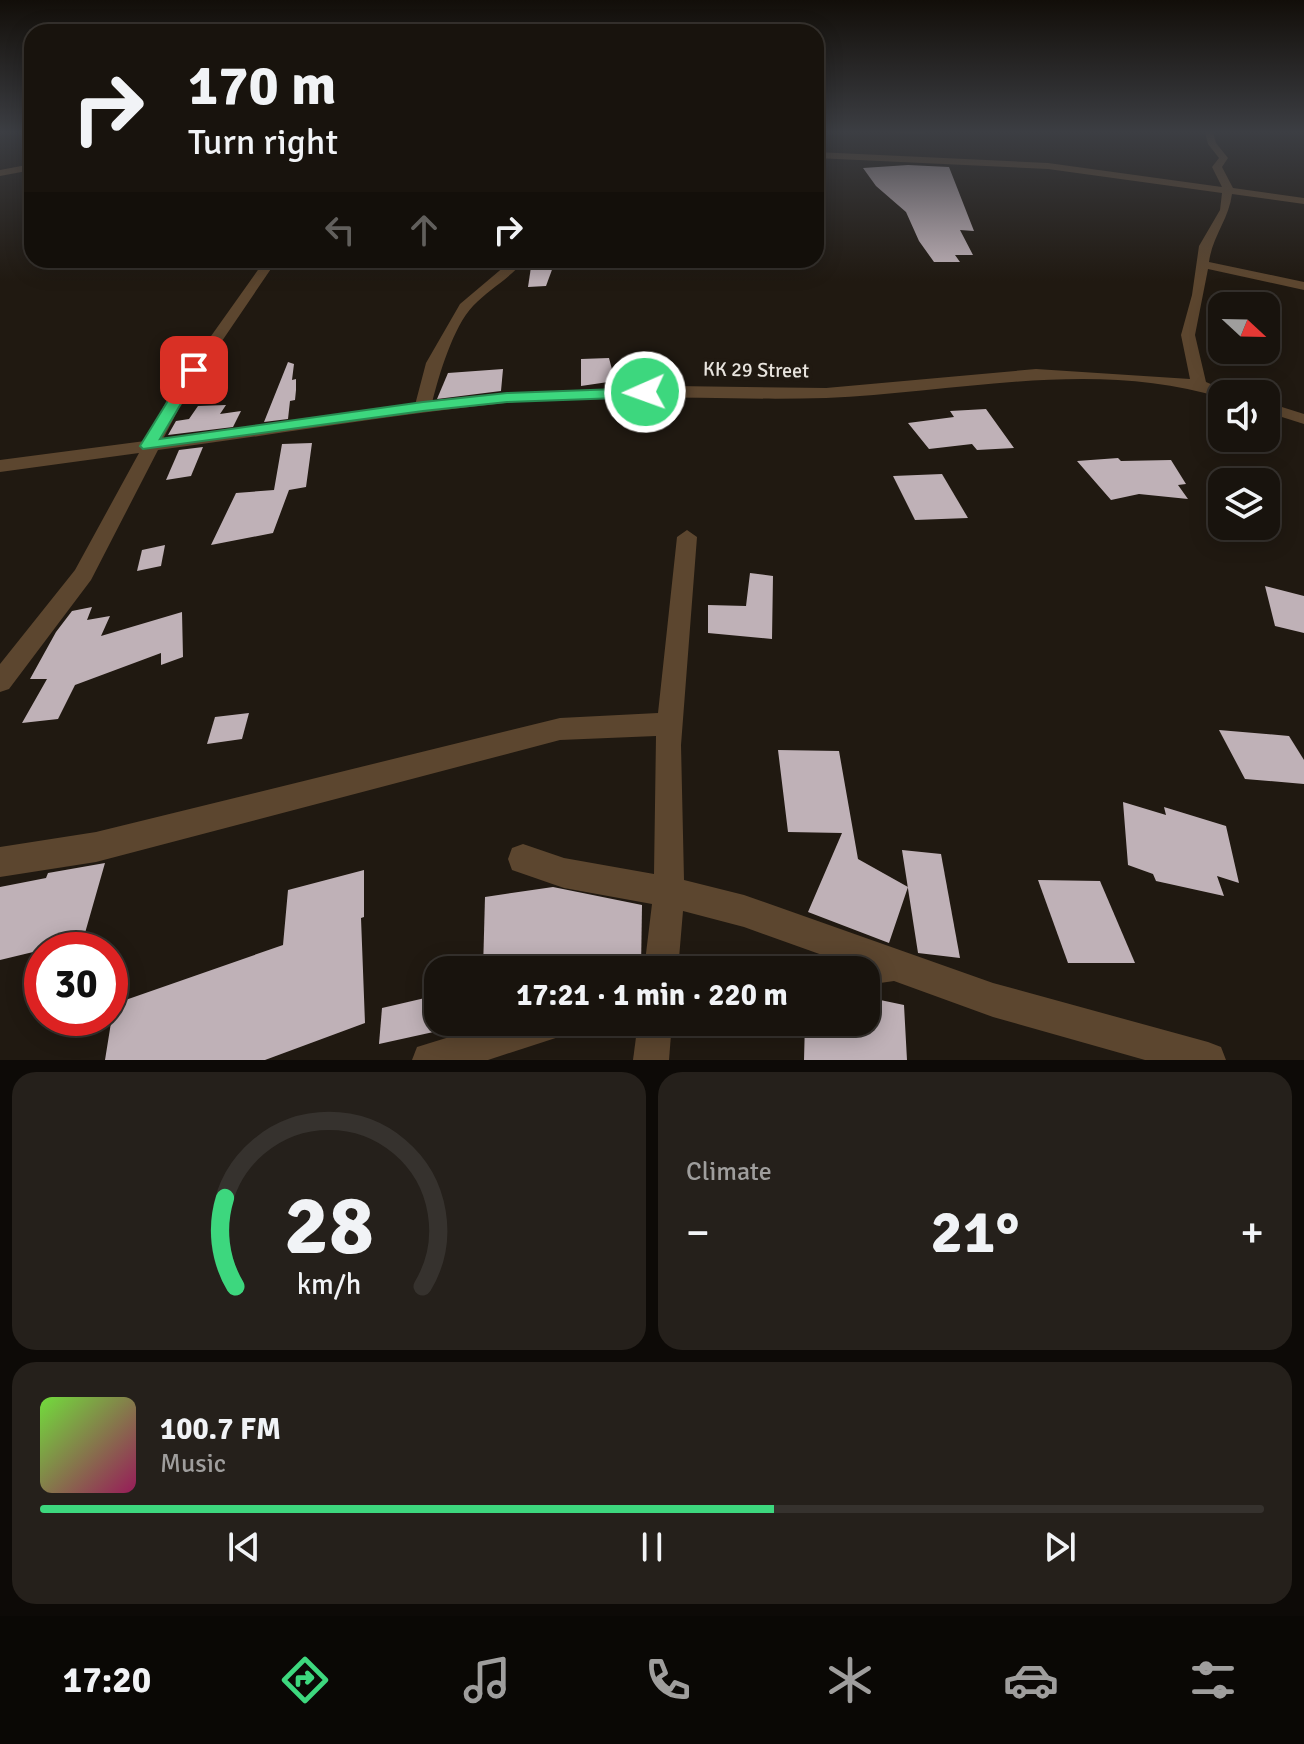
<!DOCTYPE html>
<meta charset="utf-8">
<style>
:root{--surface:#18130d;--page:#25201b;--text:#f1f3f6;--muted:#9f9e9d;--line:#36322e;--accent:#3dd77e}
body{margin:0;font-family:Signika,sans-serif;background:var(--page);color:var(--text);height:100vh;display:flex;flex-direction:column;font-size:30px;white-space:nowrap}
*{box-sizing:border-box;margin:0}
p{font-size:26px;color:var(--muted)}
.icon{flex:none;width:44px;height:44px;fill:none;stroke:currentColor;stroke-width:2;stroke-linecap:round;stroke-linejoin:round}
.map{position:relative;height:1060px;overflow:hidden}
.side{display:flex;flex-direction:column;gap:12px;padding:12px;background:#0d0a07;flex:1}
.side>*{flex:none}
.guide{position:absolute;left:24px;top:24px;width:800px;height:244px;border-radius:24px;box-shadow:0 4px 20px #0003,0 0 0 2px var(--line);background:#18130d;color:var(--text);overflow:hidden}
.needle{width:52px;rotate:112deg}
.buttons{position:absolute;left:1208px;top:292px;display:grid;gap:16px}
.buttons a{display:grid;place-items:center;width:72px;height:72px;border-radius:16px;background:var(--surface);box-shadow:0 4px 20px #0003,0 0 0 2px var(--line);font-size:40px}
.speed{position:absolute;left:24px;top:932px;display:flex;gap:16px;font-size:40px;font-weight:700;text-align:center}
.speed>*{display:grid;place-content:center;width:104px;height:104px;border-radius:50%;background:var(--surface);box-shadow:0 4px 20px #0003,0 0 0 2px var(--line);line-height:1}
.speed .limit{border:12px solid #d22;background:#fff;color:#111}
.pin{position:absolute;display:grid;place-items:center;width:68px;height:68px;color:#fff;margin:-34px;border-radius:16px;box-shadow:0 4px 12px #0006}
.me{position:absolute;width:88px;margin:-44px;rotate:268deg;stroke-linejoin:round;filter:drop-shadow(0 0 6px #0008)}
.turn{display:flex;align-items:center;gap:28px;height:168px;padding:0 32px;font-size:36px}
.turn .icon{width:104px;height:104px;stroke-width:2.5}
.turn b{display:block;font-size:56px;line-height:68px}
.lanes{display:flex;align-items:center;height:76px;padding:0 32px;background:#0003;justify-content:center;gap:40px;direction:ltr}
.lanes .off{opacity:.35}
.big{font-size:60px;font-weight:800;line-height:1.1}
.side .widget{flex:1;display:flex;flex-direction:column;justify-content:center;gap:12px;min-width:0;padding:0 28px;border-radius:24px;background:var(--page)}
.side .dial{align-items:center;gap:0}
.dial svg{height:208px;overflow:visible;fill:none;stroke:var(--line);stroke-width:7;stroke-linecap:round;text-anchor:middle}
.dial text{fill:var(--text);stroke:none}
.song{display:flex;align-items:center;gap:24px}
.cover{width:96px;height:96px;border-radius:12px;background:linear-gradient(135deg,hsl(100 70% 55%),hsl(330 70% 35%))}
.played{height:8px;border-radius:4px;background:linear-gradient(90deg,var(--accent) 60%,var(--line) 60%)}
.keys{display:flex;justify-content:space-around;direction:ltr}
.heat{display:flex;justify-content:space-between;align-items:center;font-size:44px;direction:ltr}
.side .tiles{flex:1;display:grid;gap:12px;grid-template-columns:1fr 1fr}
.widget:last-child{grid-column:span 2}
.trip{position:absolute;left:424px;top:956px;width:456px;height:80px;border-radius:24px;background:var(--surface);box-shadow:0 4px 20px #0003,0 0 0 2px var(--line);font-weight:800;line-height:80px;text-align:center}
.tab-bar{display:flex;height:128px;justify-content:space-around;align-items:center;background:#0a0805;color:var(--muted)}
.tab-bar .icon{width:56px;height:56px}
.tab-bar .current{color:var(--accent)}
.tab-bar b{font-size:36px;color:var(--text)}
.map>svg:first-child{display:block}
</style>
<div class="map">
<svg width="1304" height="1060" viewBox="0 0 1304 1060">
<rect width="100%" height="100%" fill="#201911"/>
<g fill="#bfb1b7">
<path d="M908,165L949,167L974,231L960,230L973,255H955L960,262H934L919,241L906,212L876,186L863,168Z"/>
<path d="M531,267H553L546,286L528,287Z"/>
<path d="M609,358L615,381L581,386V359Z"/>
<path d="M288,362L294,364L292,380L296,379V390L295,400L290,401L288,419L264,422Z"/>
<path d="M503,369L501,391L437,399L448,373Z"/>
<path d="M226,405L220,414L241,411L233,427L168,435L176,421L189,419L198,406Z"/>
<path d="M986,409L1014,448L977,450L972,444L929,449L908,423L954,417L950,411Z"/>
<path d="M312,443L306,487L289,490L273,533L211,545L236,493L274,490L282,444Z"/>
<path d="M203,447L191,476L166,480L179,450Z"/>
<path d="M1118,458L1121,461L1171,460L1186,484L1178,485L1188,499L1139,494L1111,500L1077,461Z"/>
<path d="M942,474L968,518L915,520L893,476Z"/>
<path d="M165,545L161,566L137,571L142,550Z"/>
<path d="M750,573L773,576L772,639L708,633V605L746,606Z"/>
<path d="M1265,586L1304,596V633L1275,626Z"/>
<path d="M92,607L87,620L110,616L101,636L182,612L183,657L161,665V653L75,685L58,719L22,723L47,679H30L56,632L72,611Z"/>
<path d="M249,713L242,739L207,744L215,717Z"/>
<path d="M1219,730L1289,736L1304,760V784L1245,779Z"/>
<path d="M778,750L839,751L858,859L908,887L889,943L808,912L842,833L788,832Z"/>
<path d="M1123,802L1166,815L1164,807L1226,826L1239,883L1217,876L1224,896L1156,881L1153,874L1128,865Z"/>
<path d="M902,850L941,854L960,958L918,953Z"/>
<path d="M105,863L83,940L0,960V887L46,878L48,873Z"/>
<path d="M364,870V917L361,918L365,1023L265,1060H105L114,1004L283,945L288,890Z"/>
<path d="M1038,880L1100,881L1135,963H1068Z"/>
<path d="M553,887L642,905L641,970H483L485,897Z"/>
<path d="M438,995V1031L379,1044L382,1008Z"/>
<path d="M866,997L904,1005L907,1060H804L805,1022H866Z"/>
</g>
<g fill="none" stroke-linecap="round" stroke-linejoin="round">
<g fill="#5c462f" fill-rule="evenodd">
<path d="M883,132H926L922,134Z"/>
<path d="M1205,132H1213L1216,143L1228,158L1222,167L1233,188L1304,198V204L1232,194C1229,219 1212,237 1209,262L1304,282V290L1208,269L1195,335L1206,382L1234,394H1222V398C1093,358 957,393 826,398C719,401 612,392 505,403C389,415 273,435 158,450L91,580L9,689L0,692V664L75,570L139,453L0,472V460L145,441L172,391L265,260H277L188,391L163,439L415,405L426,363L460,304L512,260H525C509,279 489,289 473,306C453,327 439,375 432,403L507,393L673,386L826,388L1036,369L1190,379L1181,335L1192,295L1199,246L1220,210L1222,193L1048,169L816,158V152L1048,163L1222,187L1212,167L1219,158L1208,144Z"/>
<path d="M32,164V170L0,176V170Z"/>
<path d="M1266,402L1304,414V424L1266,412Z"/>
<path d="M687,530L697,537L681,745L684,880L744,895L993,983L1208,1042L1221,1047L1226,1060H1145L993,1017L894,981L866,985V970H835L839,961L744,927L683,911L678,970H644L652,904L564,888L512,870L508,859L512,848L523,844L564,858L654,874L656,736L560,740L96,862L0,877V847L96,832L560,718L658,713L677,537Z"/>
<path d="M498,1022H573L568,1034L488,1060H412L417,1047Z"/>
<path d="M638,1022H672L669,1060H633Z"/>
</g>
</g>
<linearGradient id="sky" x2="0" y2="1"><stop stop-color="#120e09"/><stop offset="0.47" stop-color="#3c3e43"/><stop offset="1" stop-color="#3c3e43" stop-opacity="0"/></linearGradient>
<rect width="1304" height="281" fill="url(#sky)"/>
<path fill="#3dd77e" stroke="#288c52" stroke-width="2" d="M194,366L201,370L160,439L423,402L507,393L645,388L653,392L645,397L507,402L423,411L143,449L140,446L187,370Z"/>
<g text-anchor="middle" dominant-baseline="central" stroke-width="8" stroke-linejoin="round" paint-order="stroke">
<g font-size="20" fill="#e7e3dd" stroke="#201911">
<text transform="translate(756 370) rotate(1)">KK 29 Street</text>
</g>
</g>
</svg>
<div class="buttons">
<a><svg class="needle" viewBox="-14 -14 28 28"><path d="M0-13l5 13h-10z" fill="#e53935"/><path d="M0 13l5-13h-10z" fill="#9f9e9d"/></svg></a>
<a><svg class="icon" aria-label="sound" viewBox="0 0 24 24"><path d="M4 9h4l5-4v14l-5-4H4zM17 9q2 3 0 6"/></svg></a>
<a><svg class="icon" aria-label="layers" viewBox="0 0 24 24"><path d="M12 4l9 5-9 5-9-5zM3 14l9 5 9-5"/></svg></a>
</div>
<div class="speed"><div class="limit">30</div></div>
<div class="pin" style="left:194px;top:370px;background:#d93025"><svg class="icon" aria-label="arrive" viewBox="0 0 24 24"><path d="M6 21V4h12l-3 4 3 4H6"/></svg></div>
<svg class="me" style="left:645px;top:392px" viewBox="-20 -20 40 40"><circle r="17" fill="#3dd77e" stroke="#fff" stroke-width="3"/><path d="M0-11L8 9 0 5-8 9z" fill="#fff"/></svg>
<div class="trip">17:21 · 1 min · 220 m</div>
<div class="guide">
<div class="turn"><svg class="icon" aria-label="right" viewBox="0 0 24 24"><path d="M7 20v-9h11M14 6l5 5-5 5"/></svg><div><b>170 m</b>Turn right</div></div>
<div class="lanes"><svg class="icon off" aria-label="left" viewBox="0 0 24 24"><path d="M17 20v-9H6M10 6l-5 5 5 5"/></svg><svg class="icon off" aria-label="ahead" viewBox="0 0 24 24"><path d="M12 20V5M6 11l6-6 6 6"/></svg><svg class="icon" aria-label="right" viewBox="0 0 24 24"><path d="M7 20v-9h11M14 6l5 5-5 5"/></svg></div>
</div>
</div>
<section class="side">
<div class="tiles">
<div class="widget dial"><svg viewBox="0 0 100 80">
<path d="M14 69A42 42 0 1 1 86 69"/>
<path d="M14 69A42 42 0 0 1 10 35" stroke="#3dd77e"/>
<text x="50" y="56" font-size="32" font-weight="700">28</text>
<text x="50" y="72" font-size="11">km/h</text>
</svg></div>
<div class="widget"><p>Climate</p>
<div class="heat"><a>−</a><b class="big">21°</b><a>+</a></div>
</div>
<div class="widget">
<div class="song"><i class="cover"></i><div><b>100.7 FM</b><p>Music</p></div></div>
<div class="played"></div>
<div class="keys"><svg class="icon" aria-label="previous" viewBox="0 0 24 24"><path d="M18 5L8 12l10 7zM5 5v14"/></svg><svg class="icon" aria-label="pause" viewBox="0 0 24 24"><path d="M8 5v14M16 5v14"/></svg><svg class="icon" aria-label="next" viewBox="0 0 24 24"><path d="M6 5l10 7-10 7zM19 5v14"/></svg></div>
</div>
</div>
</section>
<nav class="tab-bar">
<b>17:20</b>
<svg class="icon current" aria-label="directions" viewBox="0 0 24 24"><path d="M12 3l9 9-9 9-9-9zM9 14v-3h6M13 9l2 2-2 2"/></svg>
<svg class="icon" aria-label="music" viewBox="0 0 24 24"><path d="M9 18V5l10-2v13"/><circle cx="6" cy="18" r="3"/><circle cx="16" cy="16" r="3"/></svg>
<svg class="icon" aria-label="phone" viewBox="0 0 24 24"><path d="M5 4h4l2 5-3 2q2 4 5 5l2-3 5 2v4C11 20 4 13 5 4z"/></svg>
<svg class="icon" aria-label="climate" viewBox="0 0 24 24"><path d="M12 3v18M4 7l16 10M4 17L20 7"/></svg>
<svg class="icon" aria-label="car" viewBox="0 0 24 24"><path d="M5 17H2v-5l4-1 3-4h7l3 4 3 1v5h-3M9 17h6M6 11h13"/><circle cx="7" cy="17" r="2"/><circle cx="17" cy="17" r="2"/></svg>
<svg class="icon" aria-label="filters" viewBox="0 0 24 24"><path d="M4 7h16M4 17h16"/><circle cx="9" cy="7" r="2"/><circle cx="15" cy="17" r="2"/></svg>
</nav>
